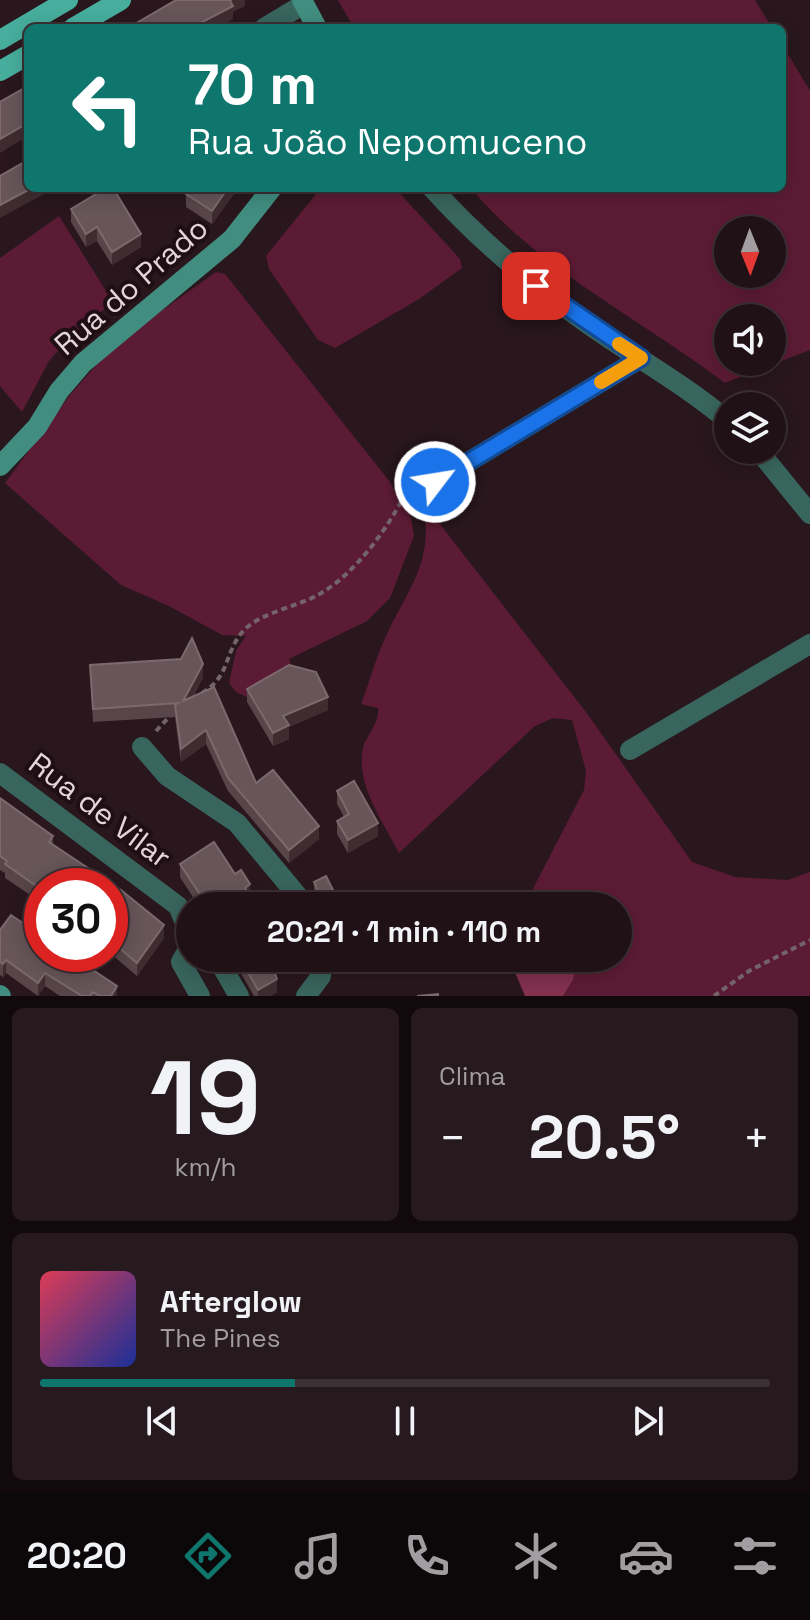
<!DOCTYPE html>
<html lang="pt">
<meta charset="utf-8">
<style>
:root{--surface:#1f1116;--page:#271a1f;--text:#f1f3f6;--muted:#a19da1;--line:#3c3135;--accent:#0f766e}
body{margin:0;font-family:"Space Grotesk",sans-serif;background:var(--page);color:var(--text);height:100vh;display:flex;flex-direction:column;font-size:30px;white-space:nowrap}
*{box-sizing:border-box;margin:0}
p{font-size:26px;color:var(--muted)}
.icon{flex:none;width:44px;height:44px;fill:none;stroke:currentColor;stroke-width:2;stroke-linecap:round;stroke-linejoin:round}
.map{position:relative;height:996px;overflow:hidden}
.side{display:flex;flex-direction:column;gap:12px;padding:12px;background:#11090c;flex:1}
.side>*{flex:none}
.banner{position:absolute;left:24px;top:24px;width:762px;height:168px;border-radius:12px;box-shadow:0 4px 20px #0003,0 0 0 2px var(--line);background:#0f766e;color:#fff;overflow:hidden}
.needle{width:52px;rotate:179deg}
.fabs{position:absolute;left:714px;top:216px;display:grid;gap:16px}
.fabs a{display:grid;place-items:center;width:72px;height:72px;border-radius:50%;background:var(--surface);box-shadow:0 4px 20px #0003,0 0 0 2px var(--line);font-size:40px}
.speed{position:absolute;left:24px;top:868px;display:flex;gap:16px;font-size:40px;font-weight:700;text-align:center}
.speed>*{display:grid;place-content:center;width:104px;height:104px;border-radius:50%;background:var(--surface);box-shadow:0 4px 20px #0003,0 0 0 2px var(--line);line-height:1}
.speed .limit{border:12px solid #d22;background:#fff;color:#111}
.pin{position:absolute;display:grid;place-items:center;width:68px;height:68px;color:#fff;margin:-34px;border-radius:16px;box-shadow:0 4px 12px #0006}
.me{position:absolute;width:88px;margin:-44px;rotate:59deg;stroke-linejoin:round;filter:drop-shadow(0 0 6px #0008)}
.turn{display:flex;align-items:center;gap:28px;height:168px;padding:0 32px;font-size:36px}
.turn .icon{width:104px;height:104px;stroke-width:2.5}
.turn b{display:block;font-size:56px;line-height:68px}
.big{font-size:60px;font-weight:800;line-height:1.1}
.side .widget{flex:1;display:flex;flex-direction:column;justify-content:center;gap:12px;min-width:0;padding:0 28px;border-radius:12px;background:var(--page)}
.side .dial{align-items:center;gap:0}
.dial b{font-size:104px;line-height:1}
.song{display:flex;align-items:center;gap:24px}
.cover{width:96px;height:96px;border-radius:12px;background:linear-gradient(135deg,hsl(350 70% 55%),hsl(230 70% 35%))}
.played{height:8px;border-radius:4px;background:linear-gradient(90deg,var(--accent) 35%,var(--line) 35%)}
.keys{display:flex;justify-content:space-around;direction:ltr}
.heat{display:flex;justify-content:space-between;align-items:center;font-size:44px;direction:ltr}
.side .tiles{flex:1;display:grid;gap:12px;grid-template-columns:1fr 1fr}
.widget:last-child{grid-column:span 2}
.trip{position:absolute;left:176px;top:892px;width:456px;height:80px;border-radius:40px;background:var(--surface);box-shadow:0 4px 20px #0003,0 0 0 2px var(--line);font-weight:800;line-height:80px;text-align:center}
.menu{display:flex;height:128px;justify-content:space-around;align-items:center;background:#0c0709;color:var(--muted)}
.menu .icon{width:56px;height:56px}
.menu .on{color:var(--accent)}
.menu b{font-size:36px;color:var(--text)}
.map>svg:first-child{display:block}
</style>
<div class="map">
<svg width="810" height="996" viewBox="0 0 810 996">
<rect width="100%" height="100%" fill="#29171d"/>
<g fill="#5c1b34" fill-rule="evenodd">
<path d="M338,0H755L772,28H354Z"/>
<path d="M782,44L810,91V350L725,383C636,316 546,274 470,188H782ZM772,230V274H728V230ZM772,318V362H728V318Z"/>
<path d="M321,188H395L460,259L462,268L419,299L335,348L318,340L269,269L266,256Z"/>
<path d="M59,216L113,302L70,337L49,361L22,412L0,386V258Z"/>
<path d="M216,272L225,274L390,482L411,518L414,536L390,598L367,621L289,659L294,671L247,697L236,692L229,683L236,651L246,636L222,635L169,606L121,585L5,483L70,395L98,363L136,329Z"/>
<path d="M429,510L586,712L692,862L735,877L788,880L810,872V996H563L573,980L578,958H618V906H524L584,790L586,771L572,720L553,718L535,726L399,853C384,823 355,784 363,748C367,734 380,723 378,708L361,704C370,681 376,656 387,634C408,589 431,566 425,512Z"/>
</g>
<path fill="#83314f" d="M509,958H578L573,980L563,996H525Z"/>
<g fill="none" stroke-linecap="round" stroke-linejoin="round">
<g stroke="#746469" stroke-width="4" stroke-dasharray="6 4" stroke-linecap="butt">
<path d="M202,693C232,675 223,652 245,629C263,612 296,607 318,595C354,575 388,529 406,492"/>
<path d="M156,731L172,714"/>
<path d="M714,996L749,971L810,940"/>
</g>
<g stroke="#38655d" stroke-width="20">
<path d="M264,28L304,4"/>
<path d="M432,188C478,239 531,284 588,324C635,357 684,384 728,421"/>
<path d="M758,450L810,514"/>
<path d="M435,482L641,358"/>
<path d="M142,747L167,776L237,823L306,906"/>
<path d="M630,750L810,644"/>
<path d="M0,773L178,906L190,935"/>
<path d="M190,946L181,962L200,996"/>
<path d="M217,958L239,996"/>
<path d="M306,996L321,976L323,958"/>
</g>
<g stroke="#418e81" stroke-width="20">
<path d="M302,0L317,28"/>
<path d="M0,466L37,427L59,391L83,363L232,239L272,188"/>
<path d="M0,995L1,996"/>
</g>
<g stroke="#47ae9d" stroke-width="20">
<path d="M73,28L121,0"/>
<path d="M0,40L68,0"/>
<path d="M0,71L28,55"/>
</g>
</g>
<g fill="#58454a">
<path d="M190,188H238L212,224L186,207V194Z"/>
<path d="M71,209L141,247L112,265L97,241L86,247L71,222Z"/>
<path d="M90,665L203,677L193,697L256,783L319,839L289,863L228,791L206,744L181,762L175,717L93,722Z"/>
<path d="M247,689L328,710L289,727V739L273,746L247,702Z"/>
<path d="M337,791L378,836L348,853L337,834V821L344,817L337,804Z"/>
<path d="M0,798L53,836V845L121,890L164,925V938L137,976L110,953V886H42V903L5,878V873L0,870Z"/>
<path d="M180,864L235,874L257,906H196V902L180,877Z"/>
<path d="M314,882L341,906H319L314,895Z"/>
<path d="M0,930L117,996H60L45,986L38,996L6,973L3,977L0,975Z"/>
<path d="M232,958H286V962L273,969L277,992L270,996H254Z"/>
<path d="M340,958H373V959L347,972Z"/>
</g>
<g fill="#3f2c31">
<path d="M231,0H245V6L233,12V19L216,28H191Z"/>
<path d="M28,123V136L0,153V139Z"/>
<path d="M32,188H55L0,218V205Z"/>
<path d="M228,188H238L212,224V211Z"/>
<path d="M97,227V241L86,247V234Z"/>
<path d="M141,234V247L112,265V252Z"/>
<path d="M203,664V677L183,714V701Z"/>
<path d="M328,697V710L289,727V739L273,746V733L283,716Z"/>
<path d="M206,730V744L181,762V749Z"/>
<path d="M378,823V836L348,853V840Z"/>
<path d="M319,826V839L289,863V850Z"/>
<path d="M250,884V897L245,888Z"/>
<path d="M164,925V938L137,976V963Z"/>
<path d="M269,958H286V962L268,971Z"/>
<path d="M349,958H373V959L347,972V959Z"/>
<path d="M6,960V973L3,977V964Z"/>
<path d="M45,973V986L38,996V983Z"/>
<path d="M277,979V992L270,996H258V990Z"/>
<path d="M117,986V996H111Z"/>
</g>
<g fill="#675559" stroke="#7b696d" stroke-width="2">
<path d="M176,0H231L230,1L233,6L191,28H128Z"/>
<path d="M28,86V123L0,139V102Z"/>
<path d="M28,160V188H32L0,205V176Z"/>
<path d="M106,188H113L141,234L112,252L97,227L86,234L71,209Z"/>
<path d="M190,188H228L212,211L186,194Z"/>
<path d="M192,638L203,664L183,701L214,687L256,783L273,770L319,826L289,850L228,778L206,730L181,749L175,705L178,703L93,709L90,665L181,659Z"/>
<path d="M289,665L316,672L328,697L283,716L289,725L273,733L247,689Z"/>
<path d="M354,781L378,823L348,840L337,821L349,814L337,791Z"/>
<path d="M0,798L53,836L49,842L121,890L164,925L137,963L110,940V886H42V890L5,864L7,861L0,856Z"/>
<path d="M214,842L235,874L241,870L250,884L245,888L257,906H201L196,899L201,896L180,864Z"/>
<path d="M326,876L341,906H324L314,882Z"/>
<path d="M390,896L395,906H372Z"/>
<path d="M11,915L42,936V954H69L117,986L111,996H100L93,992L90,996H82L45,973L38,983L6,960L3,964L0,962V930Z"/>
<path d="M240,958H269L277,979L258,990Z"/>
<path d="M438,994V996H417Z"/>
</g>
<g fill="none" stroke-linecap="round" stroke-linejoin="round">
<defs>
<path id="route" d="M435,482L641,358L536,286"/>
</defs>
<use href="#route" stroke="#114b97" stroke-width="20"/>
<use href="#route" stroke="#1a73e8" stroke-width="14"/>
<path stroke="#f59e0b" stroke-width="14" d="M601,382L641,358L619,344"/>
</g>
<g text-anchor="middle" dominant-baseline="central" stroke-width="8" stroke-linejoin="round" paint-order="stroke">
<g font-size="30" fill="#e3d6d9" stroke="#1f0e14">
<text transform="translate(131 286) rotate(-41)">Rua do Prado</text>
<text transform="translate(100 810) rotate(37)">Rua de Vilar</text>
</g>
</g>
</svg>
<div class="fabs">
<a><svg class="needle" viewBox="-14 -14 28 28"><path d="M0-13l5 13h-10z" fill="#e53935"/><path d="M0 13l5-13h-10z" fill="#a19da1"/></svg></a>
<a><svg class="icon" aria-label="sound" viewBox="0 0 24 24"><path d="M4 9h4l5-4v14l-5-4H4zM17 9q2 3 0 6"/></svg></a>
<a><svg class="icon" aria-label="layers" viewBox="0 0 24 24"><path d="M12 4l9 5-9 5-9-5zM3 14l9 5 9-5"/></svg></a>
</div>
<div class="speed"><div class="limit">30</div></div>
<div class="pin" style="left:536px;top:286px;background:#d93025"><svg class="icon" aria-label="arrive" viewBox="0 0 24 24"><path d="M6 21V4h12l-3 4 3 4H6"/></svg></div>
<svg class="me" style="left:435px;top:482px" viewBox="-20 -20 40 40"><circle r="17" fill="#1a73e8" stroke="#fff" stroke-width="3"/><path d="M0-11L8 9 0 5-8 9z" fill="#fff"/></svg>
<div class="trip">20:21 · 1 min · 110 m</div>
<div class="banner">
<div class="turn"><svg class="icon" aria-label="left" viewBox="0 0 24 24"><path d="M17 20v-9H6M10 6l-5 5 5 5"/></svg><div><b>70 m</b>Rua João Nepomuceno</div></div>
</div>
</div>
<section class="side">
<div class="tiles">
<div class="widget dial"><b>19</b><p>km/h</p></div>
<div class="widget"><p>Clima</p>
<div class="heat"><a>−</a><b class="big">20.5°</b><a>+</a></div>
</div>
<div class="widget">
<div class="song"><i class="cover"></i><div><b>Afterglow</b><p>The Pines</p></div></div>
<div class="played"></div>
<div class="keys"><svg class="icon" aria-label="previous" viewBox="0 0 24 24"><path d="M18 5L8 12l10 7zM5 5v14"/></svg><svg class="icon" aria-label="pause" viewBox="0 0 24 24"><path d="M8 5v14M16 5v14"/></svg><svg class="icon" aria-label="next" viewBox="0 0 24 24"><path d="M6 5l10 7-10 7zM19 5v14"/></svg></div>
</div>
</div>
</section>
<nav class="menu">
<b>20:20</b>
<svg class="icon on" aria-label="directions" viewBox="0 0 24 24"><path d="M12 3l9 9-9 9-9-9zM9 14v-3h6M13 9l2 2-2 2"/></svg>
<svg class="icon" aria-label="music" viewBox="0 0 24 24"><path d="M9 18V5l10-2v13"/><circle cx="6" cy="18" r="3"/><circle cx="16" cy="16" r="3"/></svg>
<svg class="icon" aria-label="phone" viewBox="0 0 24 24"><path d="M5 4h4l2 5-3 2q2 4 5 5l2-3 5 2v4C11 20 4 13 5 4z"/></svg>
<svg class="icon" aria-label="climate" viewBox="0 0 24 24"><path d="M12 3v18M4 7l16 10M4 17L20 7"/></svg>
<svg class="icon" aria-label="car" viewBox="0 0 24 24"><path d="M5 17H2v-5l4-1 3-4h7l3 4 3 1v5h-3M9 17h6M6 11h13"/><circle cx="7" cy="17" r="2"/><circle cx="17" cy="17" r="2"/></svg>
<svg class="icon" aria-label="filters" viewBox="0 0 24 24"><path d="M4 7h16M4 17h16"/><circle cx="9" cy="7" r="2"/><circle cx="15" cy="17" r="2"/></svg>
</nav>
